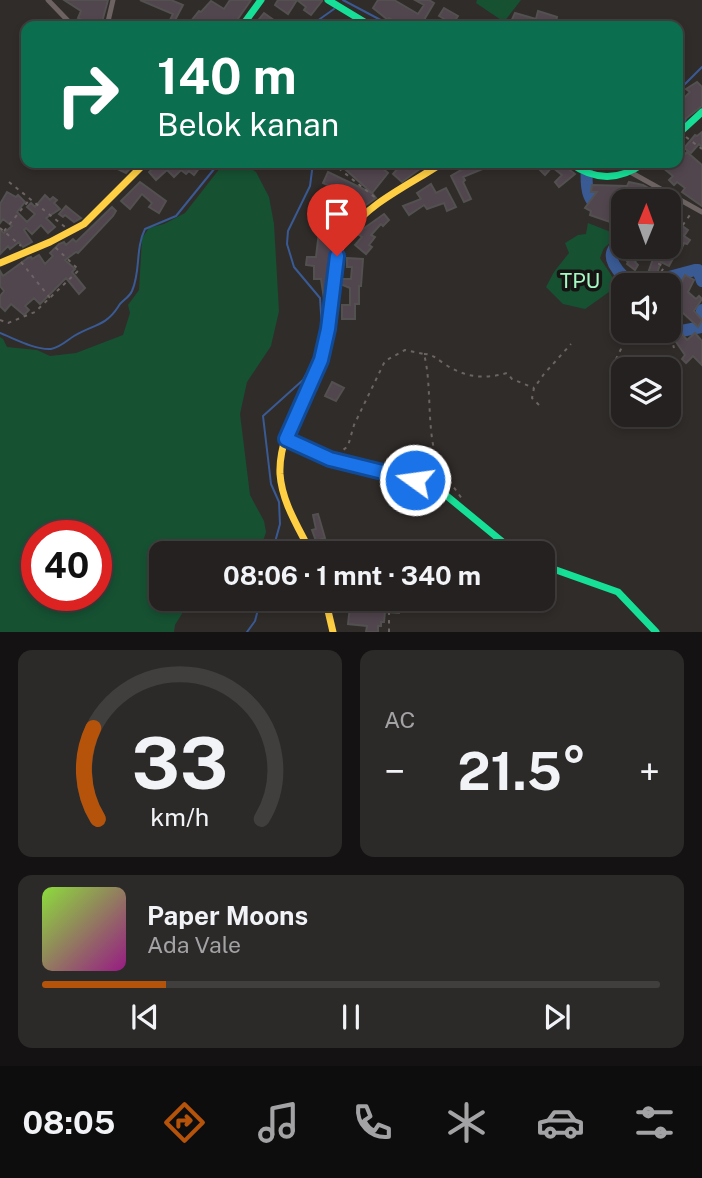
<!DOCTYPE html>
<html lang="id">
<meta charset="utf-8">
<style>
:root{--surface:#242120;--page:#2c2929;--text:#f1f3f6;--muted:#a3a3a5;--line:#413e3e;--accent:#b45309}
body{margin:0;font-family:"Public Sans",sans-serif;background:var(--page);color:var(--text);height:100vh;display:flex;flex-direction:column;font-size:26px;white-space:nowrap}
*{box-sizing:border-box;margin:0}
p{font-size:23px;color:var(--muted)}
.icon{flex:none;width:38px;height:38px;fill:none;stroke:currentColor;stroke-width:2;stroke-linecap:round;stroke-linejoin:round}
.map{position:relative;height:632px;overflow:hidden}
.side{display:flex;flex-direction:column;gap:18px;padding:18px;background:#141212;flex:1}
.side>*{flex:none}
.top-card{position:absolute;left:21px;top:21px;width:662px;height:147px;border-radius:14px;box-shadow:0 4px 10px #0003,0 0 0 2px var(--line);background:#0b6e4f;color:#fff;overflow:hidden}
.needle{width:46px;rotate:1deg}
.controls{position:absolute;left:611px;top:189px;display:grid;gap:14px}
.controls a{display:grid;place-items:center;width:70px;height:70px;border-radius:14px;background:var(--surface);box-shadow:0 4px 10px #0003,0 0 0 2px var(--line);font-size:35px}
.speed{position:absolute;left:21px;top:520px;display:flex;gap:14px;font-size:35px;font-weight:700;text-align:center}
.speed>*{display:grid;place-content:center;width:91px;height:91px;border-radius:50%;background:var(--surface);box-shadow:0 4px 10px #0003,0 0 0 2px var(--line);line-height:1}
.speed .limit{border:10px solid #d22;background:#fff;color:#111}
.pin{position:absolute;display:grid;place-items:center;width:60px;height:60px;color:#fff;margin:-72px -30px;border-radius:50% 50% 50% 0;rotate:-45deg;box-shadow:0 0 7px #0007}
.pin .icon{rotate:45deg}
.me{position:absolute;width:77px;margin:-38px;rotate:284deg;stroke-linejoin:round;filter:drop-shadow(0 0 5px #0008)}
.turn{display:flex;align-items:center;gap:24px;height:147px;padding:0 21px;font-size:32px}
.turn .icon{width:91px;height:91px;stroke-width:2.5}
.turn b{display:block;font-size:49px;line-height:60px}
.big{font-size:52px;font-weight:700;line-height:1.1}
.side .tile{flex:1;display:flex;flex-direction:column;justify-content:center;gap:10px;min-width:0;padding:0 24px;border-radius:14px;background:var(--page)}
.side .dial{align-items:center;gap:0}
.dial svg{height:182px;overflow:visible;fill:none;stroke:var(--line);stroke-width:7;stroke-linecap:round;text-anchor:middle}
.dial text{fill:var(--text);stroke:none}
.song{display:flex;align-items:center;gap:21px}
.cover{width:84px;height:84px;border-radius:10px;background:linear-gradient(135deg,hsl(90 70% 55%),hsl(310 70% 35%))}
.played{height:7px;border-radius:4px;background:linear-gradient(90deg,var(--accent) 20%,var(--line) 20%)}
.keys{display:flex;justify-content:space-around;direction:ltr}
.heat{display:flex;justify-content:space-between;align-items:center;font-size:38px;direction:ltr}
.side .tiles{flex:1;display:grid;gap:18px;grid-template-columns:1fr 1fr}
.tile:last-child{grid-column:span 2}
.trip{position:absolute;left:149px;top:541px;width:406px;height:70px;border-radius:14px;background:var(--surface);box-shadow:0 4px 10px #0003,0 0 0 2px var(--line);font-weight:700;line-height:70px;text-align:center}
.menu{display:flex;height:112px;justify-content:space-around;align-items:center;background:#0e0d0d;color:var(--muted)}
.menu .icon{width:49px;height:49px}
.menu .current{color:var(--accent)}
.menu b{font-size:32px;color:var(--text)}
.map>svg:first-child{display:block}
</style>
<div class="map">
<svg width="702" height="632" viewBox="0 0 702 632">
<rect width="100%" height="100%" fill="#302c2a"/>
<g fill="#165132" fill-rule="evenodd">
<path d="M477,0H521L504,22L476,3Z"/>
<path d="M224,163H242L256,172L269,197L274,224L279,311L271,346L247,382L240,414L250,495L264,521L266,532L259,553H161V598L191,599L175,625L174,632H0V337L3,339L7,347L37,350L50,356L76,353L123,335L130,313L128,305L139,290L142,238L149,228L164,224L185,213ZM37,536H96V595H37Z"/>
<path d="M588,223L616,234L617,237L604,248L600,258C606,268 613,275 616,287L585,309L563,304L546,287L554,272L569,253L565,243L578,235L586,234Z"/>
</g>
<g fill="none" stroke-linecap="round" stroke-linejoin="round">
<g stroke="#3a5a94" stroke-width="2">
<path d="M343,0L392,26"/>
<path d="M310,26L334,9"/>
<path d="M677,92L702,67"/>
<path d="M0,333C15,339 35,350 51,349C61,347 66,341 74,336C92,325 106,326 118,307C121,301 129,298 132,291C141,271 135,249 145,229L176,216L219,163"/>
<path d="M272,553L280,524L279,502L271,484L263,416L303,380L316,357L322,329L320,298L294,267L287,244L288,231L310,186L313,163"/>
<path d="M247,632L255,621L261,598"/>
</g>
<g stroke="#3a5a94" stroke-width="12">
<path d="M677,126L683,113L702,98"/>
<path d="M587,163C586,182 584,203 606,211C612,212 618,212 623,214"/>
<path d="M623,241C598,254 620,276 636,285"/>
<path d="M639,285L695,270H698L702,281"/>
<path d="M702,310V313"/>
<path d="M668,328L671,333L702,327"/>
</g>
</g>
<g fill="#51454e" stroke="#535050" stroke-width="2">
<path d="M64,0H108L102,22L98,26H88L83,23L84,21L78,18L81,11Z"/>
<path d="M140,0H171L183,5L172,26H167L173,14Z"/>
<path d="M230,0H251L233,26H223L218,23L216,26H187L199,11L201,12L211,1L224,9Z"/>
<path d="M278,0H322V1L311,15L304,10L306,7L297,0L288,14L275,5Z"/>
<path d="M378,0H394L418,14L424,5L415,0H429L434,3L424,20L433,26H418L410,21L405,26L389,18L388,20L373,8Z"/>
<path d="M444,8L458,16L456,19L467,26H457L439,16Z"/>
<path d="M538,11L557,17L555,26H509L515,13L536,19Z"/>
<path d="M264,13L275,21L271,26H257L255,24Z"/>
<path d="M697,82L702,87V106L684,120L677,113V105L690,92L686,89Z"/>
<path d="M702,132V147L699,144L691,153L684,148L695,135L697,136Z"/>
<path d="M687,152L702,165V206L682,192L685,188L677,182L674,185L669,180L673,176L657,163H677Z"/>
<path d="M105,163H135L126,173Z"/>
<path d="M159,163H184L190,168L196,163H203L194,175L189,171L186,174L181,170L174,177L167,170L156,180L149,172Z"/>
<path d="M338,163H376L388,173L372,193Z"/>
<path d="M394,163H428L402,182L393,174L399,167Z"/>
<path d="M464,163H497L463,177L465,180L463,182L471,199L464,202L451,176L466,167Z"/>
<path d="M546,163H561L575,174L559,187L555,182L562,175L552,167L545,175L540,170Z"/>
<path d="M328,172L372,193L376,198L366,205L365,204L361,210L355,207L349,220L332,242L327,299H324L321,279H314V266L306,265L307,257H316L319,232L330,217L323,213L329,202L326,201L331,194L341,200L346,192L338,186L336,189L323,183Z"/>
<path d="M140,182L166,201L159,213L149,207L152,203L142,194L130,209L121,201Z"/>
<path d="M629,182L643,185L672,201H623V204L616,201L610,222L590,215L591,211L585,208L597,192H591L592,185L627,186Z"/>
<path d="M431,184L436,193L446,188L456,207L447,211L444,203L427,209L424,205L409,215L403,206L421,199L417,193Z"/>
<path d="M7,192L16,197L18,195L25,202L17,212L27,222L35,214L27,207L31,203L35,207L45,195L50,200L53,197L57,200L54,203L60,209L46,218L55,227L48,233L41,225L32,234L26,228L24,230L32,242L23,247L19,242L10,249L8,246L0,254V230L4,233L12,226L3,219L0,223V204Z"/>
<path d="M66,206L72,211L81,218L74,222L65,215L63,217L59,214Z"/>
<path d="M112,207L116,211L113,216L78,253L76,252L65,260L75,269L72,272L85,288L79,294L66,278L40,304L34,298L25,306L29,310L24,315L11,304L5,311L0,306V296L4,291L0,286V271L3,276L28,258L31,257L32,259L39,255L45,264L53,256L50,253L59,244L64,242L66,245L73,239L76,242Z"/>
<path d="M384,214L389,220L383,226L381,224L371,235L375,237L369,245L372,247L366,254L355,245L362,237L359,235L363,229Z"/>
<path d="M671,218L688,230L684,236L690,240L687,244L684,243L681,250L678,249L669,266L661,262L655,279L647,276L654,256L643,250L635,262L638,265L635,270L627,264L628,262L616,251L620,244L629,250L631,247H656L655,249L665,255L668,248V223Z"/>
<path d="M347,258L363,259L361,286H359V304H355V319H342V305H350V288L340,284L341,279H351L352,267H347Z"/>
<path d="M685,275L694,280L688,292L696,299L699,296L702,299L694,311L702,320L698,327L681,311L676,317L668,309V285L672,278L681,283Z"/>
<path d="M681,333L687,340L695,333L702,341V365L693,356L686,363L682,359L685,355L674,339Z"/>
<path d="M332,382L344,388L336,401L325,396Z"/>
<path d="M318,514L325,538L316,541L312,530L316,529L313,515Z"/>
<path d="M373,598L401,600L399,613L385,612L384,622H381V626H378V632H366L367,626L348,624L350,606H342V599Z"/>
</g>
<g fill="none" stroke-linecap="round" stroke-linejoin="round">
<g stroke="#6c6363" stroke-width="2" stroke-dasharray="3.5 5" stroke-linecap="butt">
<path d="M506,26V25"/>
<path d="M686,137L702,149"/>
<path d="M332,163L377,199"/>
<path d="M9,182L65,227"/>
<path d="M0,228L21,246"/>
<path d="M4,231L30,199"/>
<path d="M668,246L692,212"/>
<path d="M21,262L50,298"/>
<path d="M657,279L664,267L659,264L668,247"/>
<path d="M0,320L8,323L35,312L79,270L55,247"/>
<path d="M665,331L671,337L674,348"/>
<path d="M424,354C432,354 436,358 443,363C464,377 482,380 507,373L512,379L534,388"/>
<path d="M612,367L630,331"/>
<path d="M539,405L532,398L534,388L544,374L571,344"/>
<path d="M337,455L348,446L354,425L385,361L405,350L424,354C433,388 425,436 440,467C446,478 455,488 462,499"/>
<path d="M389,632V598"/>
</g>
<g stroke="#6d6363" stroke-width="5">
<path d="M48,0L73,26"/>
<path d="M107,26L113,0"/>
<path d="M632,173L702,212"/>
</g>
<g stroke="#16e098" stroke-width="7">
<path d="M328,0L371,26"/>
<path d="M242,26L261,0"/>
<path d="M677,135L702,112"/>
<path d="M570,163C595,181 619,181 644,163"/>
<path d="M286,439L331,460L415,481L442,492L516,553"/>
<path d="M542,565L618,592L656,632"/>
</g>
<g stroke="#ffcf43" stroke-width="7">
<path d="M0,263L50,242L84,224L145,163"/>
<path d="M311,553C299,528 282,503 280,474C278,429 312,392 324,350C334,313 327,264 349,232C368,203 413,183 442,163"/>
<path d="M325,598L333,632"/>
</g>
</g>
<g fill="none" stroke-linecap="round" stroke-linejoin="round">
<defs>
<path id="route" d="M337,256L328,329L321,360L286,439L330,459L415,480"/>
</defs>
<use href="#route" stroke="#114b97" stroke-width="18"/>
<use href="#route" stroke="#1a73e8" stroke-width="12"/>
</g>
<g text-anchor="middle" dominant-baseline="central" stroke-width="7" stroke-linejoin="round" paint-order="stroke">
<g font-size="21" fill="#a4fac3" stroke="#181413">
<text x="580" y="280">TPU</text>
</g>
</g>
</svg>
<div class="controls">
<a><svg class="needle" viewBox="-14 -14 28 28"><path d="M0-13l5 13h-10z" fill="#e53935"/><path d="M0 13l5-13h-10z" fill="#a3a3a5"/></svg></a>
<a><svg class="icon" aria-label="sound" viewBox="0 0 24 24"><path d="M4 9h4l5-4v14l-5-4H4zM17 9q2 3 0 6"/></svg></a>
<a><svg class="icon" aria-label="layers" viewBox="0 0 24 24"><path d="M12 4l9 5-9 5-9-5zM3 14l9 5 9-5"/></svg></a>
</div>
<div class="speed"><div class="limit">40</div></div>
<div class="pin" style="left:337px;top:256px;background:#d93025"><svg class="icon" aria-label="arrive" viewBox="0 0 24 24"><path d="M6 21V4h12l-3 4 3 4H6"/></svg></div>
<svg class="me" style="left:415px;top:480px" viewBox="-20 -20 40 40"><circle r="17" fill="#1a73e8" stroke="#fff" stroke-width="3"/><path d="M0-11L8 9 0 5-8 9z" fill="#fff"/></svg>
<div class="trip">08:06 · 1 mnt · 340 m</div>
<div class="top-card">
<div class="turn"><svg class="icon" aria-label="right" viewBox="0 0 24 24"><path d="M7 20v-9h11M14 6l5 5-5 5"/></svg><div><b>140 m</b>Belok kanan</div></div>
</div>
</div>
<section class="side">
<div class="tiles">
<div class="tile dial"><svg viewBox="0 0 100 80">
<path d="M14 69A42 42 0 1 1 86 69"/>
<path d="M14 69A42 42 0 0 1 12 29" stroke="#b45309"/>
<text x="50" y="56" font-size="32" font-weight="700">33</text>
<text x="50" y="72" font-size="11">km/h</text>
</svg></div>
<div class="tile"><p>AC</p>
<div class="heat"><a>−</a><b class="big">21.5°</b><a>+</a></div>
</div>
<div class="tile">
<div class="song"><i class="cover"></i><div><b>Paper Moons</b><p>Ada Vale</p></div></div>
<div class="played"></div>
<div class="keys"><svg class="icon" aria-label="previous" viewBox="0 0 24 24"><path d="M18 5L8 12l10 7zM5 5v14"/></svg><svg class="icon" aria-label="pause" viewBox="0 0 24 24"><path d="M8 5v14M16 5v14"/></svg><svg class="icon" aria-label="next" viewBox="0 0 24 24"><path d="M6 5l10 7-10 7zM19 5v14"/></svg></div>
</div>
</div>
</section>
<nav class="menu">
<b>08:05</b>
<svg class="icon current" aria-label="directions" viewBox="0 0 24 24"><path d="M12 3l9 9-9 9-9-9zM9 14v-3h6M13 9l2 2-2 2"/></svg>
<svg class="icon" aria-label="music" viewBox="0 0 24 24"><path d="M9 18V5l10-2v13"/><circle cx="6" cy="18" r="3"/><circle cx="16" cy="16" r="3"/></svg>
<svg class="icon" aria-label="phone" viewBox="0 0 24 24"><path d="M5 4h4l2 5-3 2q2 4 5 5l2-3 5 2v4C11 20 4 13 5 4z"/></svg>
<svg class="icon" aria-label="climate" viewBox="0 0 24 24"><path d="M12 3v18M4 7l16 10M4 17L20 7"/></svg>
<svg class="icon" aria-label="car" viewBox="0 0 24 24"><path d="M5 17H2v-5l4-1 3-4h7l3 4 3 1v5h-3M9 17h6M6 11h13"/><circle cx="7" cy="17" r="2"/><circle cx="17" cy="17" r="2"/></svg>
<svg class="icon" aria-label="filters" viewBox="0 0 24 24"><path d="M4 7h16M4 17h16"/><circle cx="9" cy="7" r="2"/><circle cx="15" cy="17" r="2"/></svg>
</nav>
